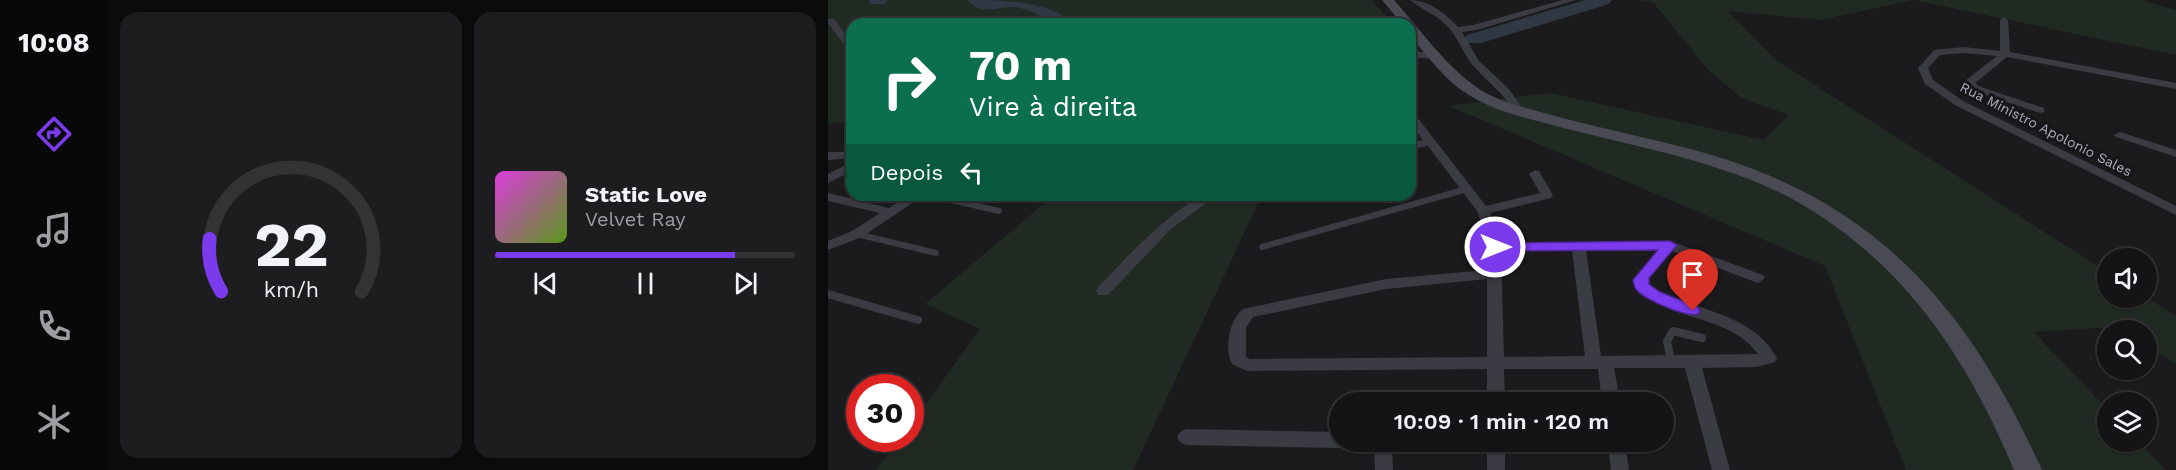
<!DOCTYPE html>
<html lang="pt">
<meta charset="utf-8">
<style>
:root{--surface:#141416;--page:#1d1d1f;--text:#f1f3f6;--muted:#9d9ea1;--line:#333335;--accent:#7c3aed}
body{margin:0;font-family:"Work Sans",sans-serif;background:var(--page);color:var(--text);height:100vh;display:flex;flex-direction:column;font-size:22px;white-space:nowrap}
*{box-sizing:border-box;margin:0}
p{font-size:20px;color:var(--muted)}
.icon{flex:none;width:33px;height:33px;fill:none;stroke:currentColor;stroke-width:2;stroke-linecap:round;stroke-linejoin:round}
.map{position:relative;flex:1;overflow:hidden}
.sheet{display:flex;flex-direction:column;gap:12px;padding:12px;background:#0b0b0c;width:720px}
.sheet>*{flex:none}
.guide{position:absolute;left:18px;top:18px;width:570px;height:183px;border-radius:18px;box-shadow:0 2px 4px #0004,0 0 0 2px var(--line);background:#0b6e4f;color:#fff;overflow:hidden}
.controls{position:absolute;left:1269px;top:248px;display:grid;gap:12px}
.controls a{display:grid;place-items:center;width:60px;height:60px;border-radius:50%;background:var(--surface);box-shadow:0 2px 4px #0004,0 0 0 2px var(--line);font-size:30px}
.speed{position:absolute;left:18px;top:374px;display:flex;gap:12px;font-size:30px;font-weight:700;text-align:center}
.speed>*{display:grid;place-content:center;width:78px;height:78px;border-radius:50%;background:var(--surface);box-shadow:0 2px 4px #0004,0 0 0 2px var(--line);line-height:1}
.speed .limit{border:9px solid #d22;background:#fff;color:#111}
.pin{position:absolute;display:grid;place-items:center;width:51px;height:51px;color:#fff;margin:-62px -26px;border-radius:50% 50% 50% 0;rotate:-45deg;box-shadow:0 0 6px #0007}
.pin .icon{rotate:45deg}
.me{position:absolute;width:66px;margin:-33px;rotate:90deg;stroke-linejoin:round;filter:drop-shadow(0 0 4px #0008)}
.turn{display:flex;align-items:center;gap:21px;height:126px;padding:0 24px;font-size:27px}
.turn .icon{width:78px;height:78px;stroke-width:2.5}
.turn b{display:block;font-size:42px;line-height:51px}
.then{display:flex;align-items:center;height:57px;padding:0 24px;background:#0003;gap:12px;font-size:22px}
.sheet .tile{flex:1;display:flex;flex-direction:column;justify-content:center;gap:9px;min-width:0;padding:0 21px;border-radius:18px;background:var(--page)}
.sheet .dial{align-items:center;gap:0}
.dial svg{height:156px;overflow:visible;fill:none;stroke:var(--line);stroke-width:7;stroke-linecap:round;text-anchor:middle}
.dial text{fill:var(--text);stroke:none}
.song{display:flex;align-items:center;gap:18px}
.cover{width:72px;height:72px;border-radius:9px;background:linear-gradient(135deg,hsl(300 70% 55%),hsl(90 70% 35%))}
.played{height:6px;border-radius:3px;background:linear-gradient(90deg,var(--accent) 80%,var(--line) 80%)}
.keys{display:flex;justify-content:space-around;direction:ltr}
.sheet .tiles{flex:1;display:grid;gap:12px;grid-template-columns:repeat(2,1fr)}
.trip{position:absolute;left:501px;top:392px;width:345px;height:60px;border-radius:30px;background:var(--surface);box-shadow:0 2px 4px #0004,0 0 0 2px var(--line);font-weight:600;line-height:60px;text-align:center}
main{display:flex;flex:1;min-height:0}
.tab-bar{display:flex;flex-direction:column;width:108px;justify-content:space-around;align-items:center;background:#080809;color:var(--muted)}
.tab-bar .icon{width:42px;height:42px}
.tab-bar .active{color:var(--accent)}
.tab-bar b{font-size:27px;color:var(--text)}
.map>svg:first-child{display:block}
</style>
<main>
<nav class="tab-bar">
<b>10:08</b>
<svg class="icon active" aria-label="directions" viewBox="0 0 24 24"><path d="M12 3l9 9-9 9-9-9zM9 14v-3h6M13 9l2 2-2 2"/></svg>
<svg class="icon" aria-label="music" viewBox="0 0 24 24"><path d="M9 18V5l10-2v13"/><circle cx="6" cy="18" r="3"/><circle cx="16" cy="16" r="3"/></svg>
<svg class="icon" aria-label="phone" viewBox="0 0 24 24"><path d="M5 4h4l2 5-3 2q2 4 5 5l2-3 5 2v4C11 20 4 13 5 4z"/></svg>
<svg class="icon" aria-label="climate" viewBox="0 0 24 24"><path d="M12 3v18M4 7l16 10M4 17L20 7"/></svg>
</nav>
<section class="sheet">
<div class="tiles">
<div class="tile dial"><svg viewBox="0 0 100 80">
<path d="M14 69A42 42 0 1 1 86 69"/>
<path d="M14 69A42 42 0 0 1 8 42" stroke="#7c3aed"/>
<text x="50" y="56" font-size="32" font-weight="700">22</text>
<text x="50" y="72" font-size="11">km/h</text>
</svg></div>
<div class="tile">
<div class="song"><i class="cover"></i><div><b>Static Love</b><p>Velvet Ray</p></div></div>
<div class="played"></div>
<div class="keys"><svg class="icon" aria-label="previous" viewBox="0 0 24 24"><path d="M18 5L8 12l10 7zM5 5v14"/></svg><svg class="icon" aria-label="pause" viewBox="0 0 24 24"><path d="M8 5v14M16 5v14"/></svg><svg class="icon" aria-label="next" viewBox="0 0 24 24"><path d="M6 5l10 7-10 7zM19 5v14"/></svg></div>
</div>
</div>
</section>
<div class="map">
<svg width="1348" height="470" viewBox="0 0 1348 470">
<rect width="100%" height="100%" fill="#1b1a1d"/>
<g fill="#202922">
<path d="M0,0H544L565,24H24V122L0,124Z"/>
<path d="M809,0H1313L1348,10V55L1086,0L992,20L900,11L948,60L1279,272L1280,297H1318L1348,316V364L1319,347L1318,330H1289L1284,327L1206,332L1279,409L1280,441H1310L1338,470H1078L997,266L621,106L722,93L936,140L961,115L914,98L881,71L825,2Z"/>
<path d="M226,195H434L305,470H48L72,438H82L83,424L152,329L97,304Z"/>
</g>
<g fill="none" stroke-linecap="round" stroke-linejoin="round">
<g fill="#2f3843" fill-rule="evenodd">
<path d="M40,0H60L57,4H43Z"/>
<path d="M139,0C172,0 223,0 245,24H225C215,16 198,8 185,7C171,6 153,17 139,0Z"/>
<path d="M757,0H784L781,4L653,43H639L637,39L639,35Z"/>
</g>
<g stroke="#3b3b43" stroke-width="6">
<path d="M102,195L171,211"/>
<path d="M29,234L108,253"/>
<path d="M434,247L639,189"/>
</g>
<g stroke="#3b3b43" stroke-width="8">
<path d="M0,294L90,320"/>
<path d="M843,362L839,341L845,331L874,338"/>
</g>
<g fill="#3b3b43" fill-rule="evenodd">
<path d="M582,0C601,0 618,14 630,27L645,25L735,0H748L649,30L634,32L651,61L681,89L692,105L689,111L685,112L680,109L682,105C671,89 655,78 643,63C633,50 630,36 617,24C607,14 593,9 582,0Z"/>
<path d="M1176,17L1180,20L1182,52L1348,83V89L1179,57L1147,83L1153,87L1216,108V112L1212,113L1145,91L1137,85V81L1169,56L1136,53L1112,55L1100,68L1105,80L1135,101L1348,206V215L1127,105L1097,84L1090,68L1106,50L1136,47L1172,51V20Z"/>
<path d="M0,19H6L24,43V52L21,51L0,23Z"/>
<path d="M582,51L608,53L613,56L608,59L582,57Z"/>
<path d="M582,112L586,113L658,206L712,193L701,174L707,170L711,171L725,195L723,198L662,213L673,243L842,241L935,275L937,278L930,283L844,251L820,280L821,285C863,312 923,310 949,358L947,362L928,367L874,368L902,470H884L857,368H786L792,402H774L770,369H676L677,402H659V369L419,371L404,364C396,349 401,320 415,309L558,279L659,270V238L649,211L600,146L582,149V143L595,140L582,122ZM831,249L808,276L806,280L809,290C820,298 830,304 842,309C873,321 910,326 930,354L773,356L758,250ZM744,250L757,356L676,357L673,251ZM659,279V357L422,359L418,357V328L425,317L558,289Z"/>
<path d="M1292,132L1348,150V157L1288,137L1286,135Z"/>
<path d="M0,152H24V158L0,160Z"/>
<path d="M24,162V171L0,183V174Z"/>
<path d="M0,193L61,208L81,195H96L34,237L0,250V241L24,231L52,213L0,201Z"/>
<path d="M374,195H389L343,229L280,295H270L268,291L270,287C302,254 333,219 374,195Z"/>
<path d="M358,429L512,432V441H521L518,445L512,448L358,445L352,442L349,437L352,432Z"/>
<path d="M530,441H562L564,446L565,470H547L546,450L533,446Z"/>
<rect x="659" y="441" width="18" height="29"/>
<path d="M779,441H797L801,470H783Z"/>
</g>
<path fill="#494a53" fill-rule="evenodd" d="M554,0H566C592,29 615,63 647,86C670,103 700,108 727,116C785,132 846,142 903,161C1063,215 1146,321 1214,470H1186C1143,367 1086,277 991,215C960,194 924,179 889,168C833,149 774,139 717,123C691,116 664,110 641,95C624,85 611,70 598,55C590,45 582,37 582,24H574Z"/>
</g>
<path fill="#7c3aed" stroke="#51269a" stroke-width="1.5" d="M842,241L849,245L821,278V284L832,292L870,307L872,311L870,314C859,318 815,299 808,289C806,287 806,283 805,280L830,250L667,251L660,247L667,243Z"/>
<g text-anchor="middle" dominant-baseline="central" stroke-width="6" stroke-linejoin="round" paint-order="stroke">
<g font-size="14" fill="#acb0be" stroke="#161518">
<text transform="translate(1218 129) rotate(27)">Rua Ministro Apolonio Sales</text>
</g>
</g>
</svg>
<div class="controls">
<a><svg class="icon" aria-label="sound" viewBox="0 0 24 24"><path d="M4 9h4l5-4v14l-5-4H4zM17 9q2 3 0 6"/></svg></a>
<a><svg class="icon" aria-label="search" viewBox="0 0 24 24"><circle cx="10" cy="10" r="6"/><path d="M15 15l6 6"/></svg></a>
<a><svg class="icon" aria-label="layers" viewBox="0 0 24 24"><path d="M12 4l9 5-9 5-9-5zM3 14l9 5 9-5"/></svg></a>
</div>
<div class="speed"><div class="limit">30</div></div>
<div class="pin" style="left:865px;top:311px;background:#d93025"><svg class="icon" aria-label="arrive" viewBox="0 0 24 24"><path d="M6 21V4h12l-3 4 3 4H6"/></svg></div>
<svg class="me" style="left:667px;top:247px" viewBox="-20 -20 40 40"><circle r="17" fill="#7c3aed" stroke="#fff" stroke-width="3"/><path d="M0-11L8 9 0 5-8 9z" fill="#fff"/></svg>
<div class="trip">10:09 · 1 min · 120 m</div>
<div class="guide">
<div class="turn"><svg class="icon" aria-label="right" viewBox="0 0 24 24"><path d="M7 20v-9h11M14 6l5 5-5 5"/></svg><div><b>70 m</b>Vire à direita</div></div>
<div class="then">Depois<svg class="icon" aria-label="left" viewBox="0 0 24 24"><path d="M17 20v-9H6M10 6l-5 5 5 5"/></svg></div>
</div>
</div>
</main>
